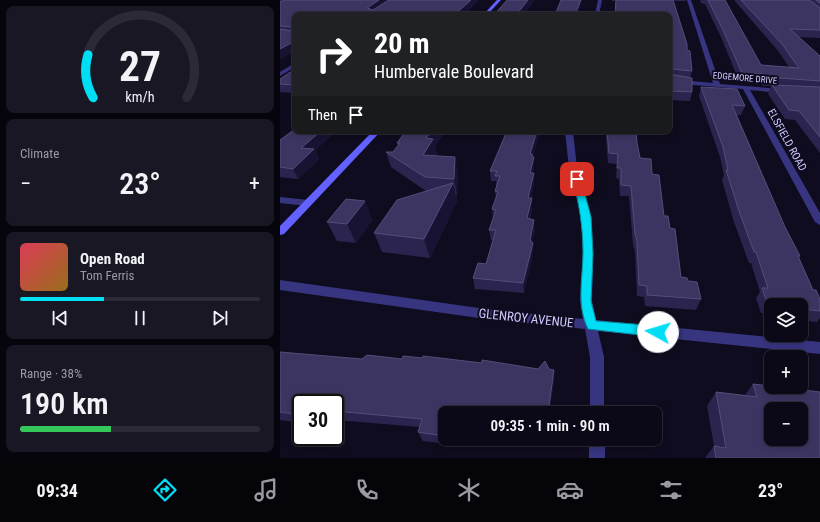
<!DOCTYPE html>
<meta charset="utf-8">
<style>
:root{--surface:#0b0917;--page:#191724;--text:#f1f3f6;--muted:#9a9aa1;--line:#2b2a36;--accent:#00def5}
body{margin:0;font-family:"Roboto Condensed",sans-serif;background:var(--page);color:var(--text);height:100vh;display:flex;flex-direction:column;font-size:15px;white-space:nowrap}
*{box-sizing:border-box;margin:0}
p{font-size:13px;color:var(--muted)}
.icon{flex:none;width:22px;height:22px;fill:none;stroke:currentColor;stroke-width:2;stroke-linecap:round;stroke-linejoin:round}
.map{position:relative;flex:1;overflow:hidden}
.panel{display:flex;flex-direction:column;gap:6px;padding:6px;background:#06050d;width:280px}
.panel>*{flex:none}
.banner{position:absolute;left:12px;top:12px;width:380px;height:122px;border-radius:8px;box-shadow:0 2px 6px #0003,0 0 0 1px var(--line);background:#202124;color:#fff;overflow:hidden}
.fabs{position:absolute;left:484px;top:298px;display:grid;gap:8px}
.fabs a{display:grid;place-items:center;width:44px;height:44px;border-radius:8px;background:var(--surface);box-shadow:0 2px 6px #0003,0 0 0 1px var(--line);font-size:20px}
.speed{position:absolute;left:12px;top:394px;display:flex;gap:8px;font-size:20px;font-weight:700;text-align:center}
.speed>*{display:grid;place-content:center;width:52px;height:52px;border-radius:50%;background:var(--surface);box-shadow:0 2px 6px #0003,0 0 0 1px var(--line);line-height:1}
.speed .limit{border:2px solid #111;border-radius:6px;background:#fff;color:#111}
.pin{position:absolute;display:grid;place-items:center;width:34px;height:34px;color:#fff;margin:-17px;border-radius:8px;box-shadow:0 2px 6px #0006}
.me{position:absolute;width:44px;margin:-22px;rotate:276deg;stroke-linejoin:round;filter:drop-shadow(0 0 3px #0008)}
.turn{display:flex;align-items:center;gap:14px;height:84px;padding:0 16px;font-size:18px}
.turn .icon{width:52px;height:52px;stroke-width:2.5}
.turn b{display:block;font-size:28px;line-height:34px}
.then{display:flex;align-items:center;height:38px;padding:0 16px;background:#0003;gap:8px;font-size:15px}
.big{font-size:30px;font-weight:600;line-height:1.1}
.panel .card{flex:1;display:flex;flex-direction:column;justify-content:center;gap:6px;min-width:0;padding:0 14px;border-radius:8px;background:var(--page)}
.panel .dial{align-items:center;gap:0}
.dial svg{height:104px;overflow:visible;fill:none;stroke:var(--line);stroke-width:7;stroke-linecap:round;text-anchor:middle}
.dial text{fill:var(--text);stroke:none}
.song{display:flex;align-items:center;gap:12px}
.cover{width:48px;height:48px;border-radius:6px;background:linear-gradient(135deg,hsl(350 70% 55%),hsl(40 70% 35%))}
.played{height:4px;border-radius:2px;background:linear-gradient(90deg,var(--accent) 35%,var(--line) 35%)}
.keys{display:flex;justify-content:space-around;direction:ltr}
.heat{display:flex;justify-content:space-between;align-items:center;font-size:22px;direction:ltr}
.charge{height:6px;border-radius:3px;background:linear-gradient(90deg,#34c759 38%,var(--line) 0)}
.trip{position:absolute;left:158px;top:406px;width:224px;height:40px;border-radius:8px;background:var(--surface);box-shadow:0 2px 6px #0003,0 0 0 1px var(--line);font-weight:600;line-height:40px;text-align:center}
.tabs{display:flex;height:64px;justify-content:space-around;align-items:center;background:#040409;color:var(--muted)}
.tabs .icon{width:28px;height:28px}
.tabs .active{color:var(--accent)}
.tabs b{font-size:18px;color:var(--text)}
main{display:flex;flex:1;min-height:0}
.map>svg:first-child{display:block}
</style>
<main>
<section class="panel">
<div class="card dial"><svg viewBox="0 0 100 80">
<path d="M14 69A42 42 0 1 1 86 69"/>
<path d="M14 69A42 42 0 0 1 10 36" stroke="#00def5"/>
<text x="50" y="56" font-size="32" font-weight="700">27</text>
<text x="50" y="72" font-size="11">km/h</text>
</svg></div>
<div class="card"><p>Climate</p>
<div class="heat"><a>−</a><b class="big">23°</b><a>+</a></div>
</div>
<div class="card">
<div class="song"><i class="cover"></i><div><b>Open Road</b><p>Tom Ferris</p></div></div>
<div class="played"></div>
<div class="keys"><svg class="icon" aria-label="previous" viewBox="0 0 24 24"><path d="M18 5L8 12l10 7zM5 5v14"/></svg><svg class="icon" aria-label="pause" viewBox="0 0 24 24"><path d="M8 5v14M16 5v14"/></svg><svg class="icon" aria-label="next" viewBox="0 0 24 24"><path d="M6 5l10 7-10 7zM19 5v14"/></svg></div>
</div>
<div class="card"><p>Range · 38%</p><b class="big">190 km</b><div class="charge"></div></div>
</section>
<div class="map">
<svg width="540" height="458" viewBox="0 0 540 458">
<rect width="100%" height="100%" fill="#0f0c1f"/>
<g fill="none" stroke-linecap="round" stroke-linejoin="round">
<g fill="#373580" fill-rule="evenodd">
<path d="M318,0H322L319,15H315Z"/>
<path d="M407,0H411L440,84L502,89L505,91L502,93L470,90L540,213V225L535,222L463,89L389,83V79L433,83Z"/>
<path d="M15,63V67L0,76V72Z"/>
<path d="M285,131H293L297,168L311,217L313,254L312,301L316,320L540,342V354L318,331L324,357V413H310V357L305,329L206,319L0,290V280L206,309L303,319L300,301L303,254L301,217L289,168Z"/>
<path d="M0,197L28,200L33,203L28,206L0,203Z"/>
<rect x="309" y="439" width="16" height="19"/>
</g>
<g fill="#6361ff" fill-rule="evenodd">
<path d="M217,0H221L207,15H203Z"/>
<path d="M93,131H101L4,234L0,235V226Z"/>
</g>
</g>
<g fill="#2b244e">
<path d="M0,0H199L183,15H15V51L0,59Z"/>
<path d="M332,0H406V1H393L412,71L410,78L412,92L410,101L389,100V15H335V1H332Z"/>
<path d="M420,0H445L481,65L509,67L499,52L454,0H540V38L518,37L540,56V153L515,120L505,119L488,94L491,86H483L481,83L459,81L441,37L425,4L421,3Z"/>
<path d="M15,69V93L0,92V79Z"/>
<path d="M421,87L465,106L461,115H457L505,227L520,256L519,258L533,290L540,299V318L537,322L521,320V305H491V314L481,313L476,298L480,292L471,263H469L454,222L442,180L444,175L440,157L419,96Z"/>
<path d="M15,131H51L52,135L35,150L39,159L18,179L0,177V140Z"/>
<path d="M126,131H166L155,146L157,154L156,156L178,173L177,195H176L177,201L150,258L102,252L94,233L146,191L111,167L106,152H113L118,146L117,143Z"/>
<path d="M227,131H260L253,156L254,167L253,173H254V183L251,198H252V208L250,219L255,230L252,242L253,243V254L244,293L195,289L193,278L206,264L213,240H211L209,230L213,218L212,209L216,199L215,191L217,186H216V181H211L210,171Z"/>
<path d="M326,131H356L357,143L360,158L372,174L384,216L390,228L401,277L408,281L421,299L416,310L365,306L364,297L357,296L355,252L353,245L349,196H340L339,179L336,178L337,164L328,163L326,137Z"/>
<path d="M85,201L92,220L76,243L57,241L47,222Z"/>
<path d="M0,352L274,380L269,413H165V430L161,443L143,441L138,432L140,427L55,420V403H21V423L0,420Z"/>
<path d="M473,384L540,458L434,446L427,406L436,392L465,395Z"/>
<path d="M236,439H266L265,445L237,441Z"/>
<path d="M434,446L436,458H425Z"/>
</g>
<g fill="#191333">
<path d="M99,0H110L89,15L87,8Z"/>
<path d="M191,0H199L183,15H174Z"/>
<path d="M248,0H255L244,15H236Z"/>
<path d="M301,0H302L297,15H295Z"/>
<path d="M15,41V51L0,59V49Z"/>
<path d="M41,131H51L52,135L35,150L39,159L18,179L13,169L21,148Z"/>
<path d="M152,131H166L155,146L157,154L147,170L143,155L146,138Z"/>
<path d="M257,131H260L253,156V162L254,157V167L251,183L250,154Z"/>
<path d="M175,157L178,173L177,195L174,179Z"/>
<path d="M254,173V183L249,208L248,198Z"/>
<path d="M173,183L177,201L150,258L144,239Z"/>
<path d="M252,198V208L247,228V218Z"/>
<path d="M85,201L92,220L76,243L67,224Z"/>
<path d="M254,220L255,230L250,250V240Z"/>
<path d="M253,243V254L244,293L243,283Z"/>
<path d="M274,370V380L269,413H268Z"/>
<path d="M162,418L165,425V430L161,443L157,435Z"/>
</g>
<g fill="#3d3561" stroke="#544d7a" fill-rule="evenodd">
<path d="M5,0H99L87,8L93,10L109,0H191L174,15H15V41L0,49V29L12,31L13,27L0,26V2Z"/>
<path d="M227,0H248L236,15H214Z"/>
<path d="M281,0H301L295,15H275Z"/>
<path d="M336,0H393L407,44V50L410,51L412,71L391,69L389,74L412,78V92L389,91V54H392L389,45V15H335Z"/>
<path d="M428,0H445L481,65L519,68L502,44L461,0H529L540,8V30L510,29L540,56V81L486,77L484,74L462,73L443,30Z"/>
<path d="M536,0H540V3Z"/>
<path d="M15,69V85L0,84V79Z"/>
<path d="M492,85L540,87V137L519,111L509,110Z"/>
<path d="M421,87L457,89L465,106L452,105L505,227L520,256H518L533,290H536L540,299V311L521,309V305H498V304L487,303L482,288H488L476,252H474L459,211L446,170H448L443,147Z"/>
<path d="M15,129V131H41L21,148L34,149L13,169L0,167V140Z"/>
<path d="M126,131H152L146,138L153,139L143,155L175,157L174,179L145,177L106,152H113L120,143H117Z"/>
<path d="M227,131H257L250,154H252V157H254L250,173H254L248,198H252L247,218L254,220L250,240L253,243L243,283L193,278L198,263L206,264L216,230H209L216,210L212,209L218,192L215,191L220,176H215L217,171H210Z"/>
<path d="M327,131H356L357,143L360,158L371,159L372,174L379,175L384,216H388L390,228L395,229L401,277L407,278L408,281L417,282L421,299L367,295V286L359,285L357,241L355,234L351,186L341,185V168H337L338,154L329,153Z"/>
<path d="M173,183L144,239L94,233L117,200Z"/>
<path d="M66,199L85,201L67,224L47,222Z"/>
<path d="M0,352L82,359L87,355L122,359L123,356L143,358V356L202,363V360L258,369L265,361L269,369L274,370L268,413H165V418H162L157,435L138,432L142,419L55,411V403H21V415L0,412Z"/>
<path d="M473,384L491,386V387H499L540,392V458H436L434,446L446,448L436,392L477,397ZM491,409H521V439H491Z"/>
</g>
<path fill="#00def5" stroke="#00909f" d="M294,177L301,179L311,217L313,254L311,301L316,321L378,326L382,328L383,332L382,335L378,337L308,329C296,304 303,278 303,252C303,227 299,204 293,179Z"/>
<g text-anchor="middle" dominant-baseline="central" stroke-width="4" stroke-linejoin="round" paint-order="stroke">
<g font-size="9" fill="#cfcaff" stroke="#0f0c1f">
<text transform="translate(465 78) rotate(5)">EDGEMORE DRIVE</text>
</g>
<g font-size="11" fill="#cfcaff" stroke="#0f0c1f">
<text transform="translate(507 140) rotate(61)">ELSFIELD ROAD</text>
</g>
<g font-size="13" fill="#cfcaff" stroke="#0f0c1f">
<text transform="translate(246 318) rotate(6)">GLENROY AVENUE</text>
</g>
</g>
</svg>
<div class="fabs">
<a><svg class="icon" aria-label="layers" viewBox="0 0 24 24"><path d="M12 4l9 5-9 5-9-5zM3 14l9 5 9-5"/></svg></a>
<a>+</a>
<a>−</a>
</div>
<div class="speed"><div class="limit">30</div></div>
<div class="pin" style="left:297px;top:179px;background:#d93025"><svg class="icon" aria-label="arrive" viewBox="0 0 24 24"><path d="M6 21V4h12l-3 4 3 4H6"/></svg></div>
<svg class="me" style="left:378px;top:332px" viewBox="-20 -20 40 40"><circle r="19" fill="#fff"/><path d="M0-13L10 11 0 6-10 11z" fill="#00def5"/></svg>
<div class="trip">09:35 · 1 min · 90 m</div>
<div class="banner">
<div class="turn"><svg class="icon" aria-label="right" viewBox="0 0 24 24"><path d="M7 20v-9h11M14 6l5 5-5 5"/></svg><div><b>20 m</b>Humbervale Boulevard</div></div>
<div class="then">Then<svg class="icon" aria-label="arrive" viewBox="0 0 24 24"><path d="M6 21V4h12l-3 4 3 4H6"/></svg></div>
</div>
</div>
</main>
<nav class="tabs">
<b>09:34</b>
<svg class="icon active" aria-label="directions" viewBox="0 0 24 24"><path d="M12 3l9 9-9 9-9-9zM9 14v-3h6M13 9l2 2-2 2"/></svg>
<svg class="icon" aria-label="music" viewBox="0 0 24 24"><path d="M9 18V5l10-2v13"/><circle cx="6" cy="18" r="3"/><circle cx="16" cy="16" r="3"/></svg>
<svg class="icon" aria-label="phone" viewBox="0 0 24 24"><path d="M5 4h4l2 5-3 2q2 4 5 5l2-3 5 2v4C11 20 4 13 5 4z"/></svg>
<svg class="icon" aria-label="climate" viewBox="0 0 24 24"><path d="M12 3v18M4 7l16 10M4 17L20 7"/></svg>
<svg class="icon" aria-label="car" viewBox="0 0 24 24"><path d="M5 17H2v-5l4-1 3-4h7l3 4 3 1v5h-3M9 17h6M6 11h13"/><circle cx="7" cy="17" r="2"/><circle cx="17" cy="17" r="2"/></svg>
<svg class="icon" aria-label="filters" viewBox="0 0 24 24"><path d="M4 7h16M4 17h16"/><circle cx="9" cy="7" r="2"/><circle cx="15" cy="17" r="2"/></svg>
<b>23°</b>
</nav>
